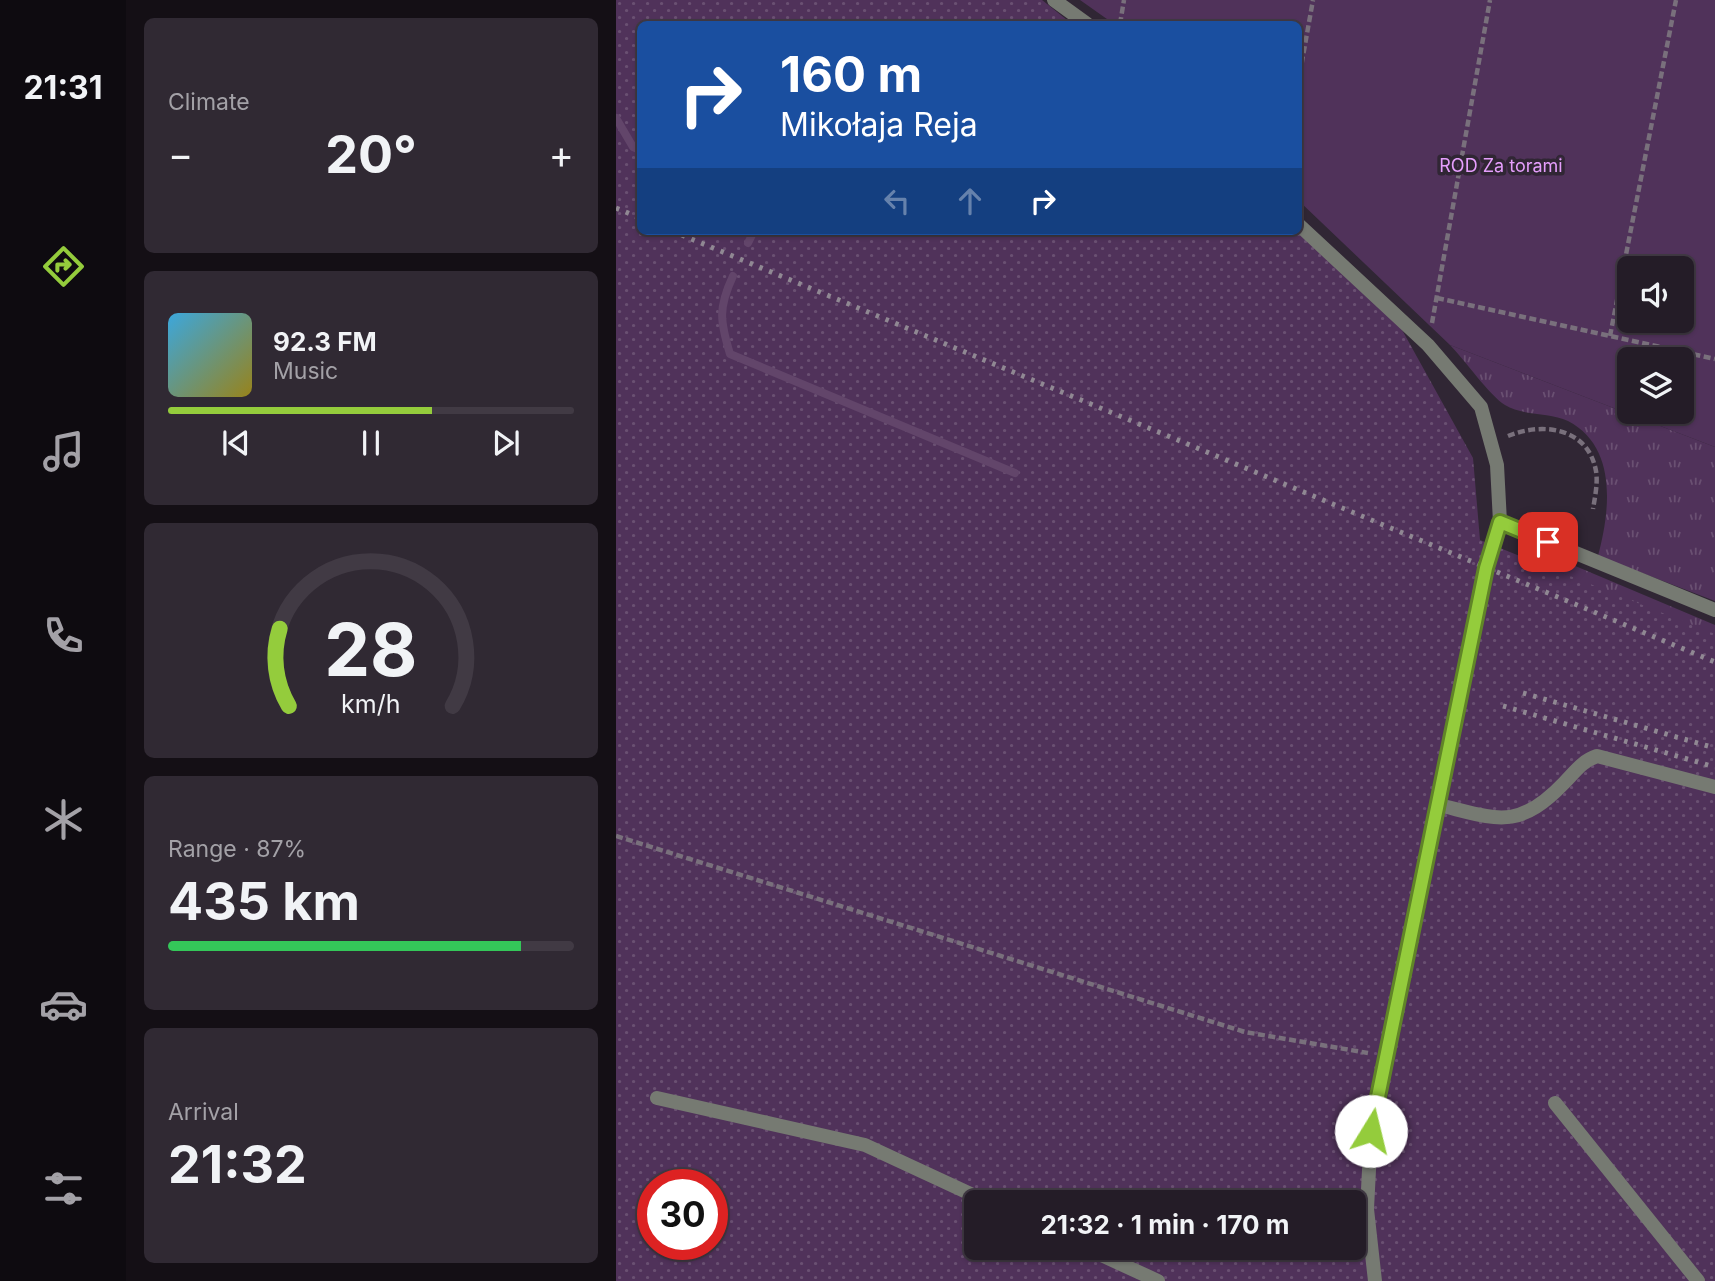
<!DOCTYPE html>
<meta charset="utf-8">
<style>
:root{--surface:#241c27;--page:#302933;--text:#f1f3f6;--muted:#a3a1a7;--line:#413a44;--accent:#94cc3c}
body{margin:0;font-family:Inter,sans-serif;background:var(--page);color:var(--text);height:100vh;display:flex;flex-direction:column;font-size:26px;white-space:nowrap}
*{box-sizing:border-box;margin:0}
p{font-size:23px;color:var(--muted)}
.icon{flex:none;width:38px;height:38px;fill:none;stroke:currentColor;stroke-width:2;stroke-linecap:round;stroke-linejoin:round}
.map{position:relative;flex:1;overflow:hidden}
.drawer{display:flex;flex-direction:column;gap:18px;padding:18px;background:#140f15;width:490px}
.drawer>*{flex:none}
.top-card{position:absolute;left:21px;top:21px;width:665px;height:214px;border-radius:10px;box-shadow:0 2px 5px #0004,0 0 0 2px var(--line);background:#1a4fa0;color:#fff;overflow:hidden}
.fabs{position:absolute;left:1001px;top:256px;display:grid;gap:14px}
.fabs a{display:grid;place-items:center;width:77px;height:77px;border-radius:10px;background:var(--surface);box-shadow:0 2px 5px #0004,0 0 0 2px var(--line);font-size:35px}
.speed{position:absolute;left:21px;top:1169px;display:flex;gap:14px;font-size:35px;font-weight:700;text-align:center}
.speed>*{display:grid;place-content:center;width:91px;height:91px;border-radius:50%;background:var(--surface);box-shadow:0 2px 5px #0004,0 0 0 2px var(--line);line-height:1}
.speed .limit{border:10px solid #d22;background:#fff;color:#111}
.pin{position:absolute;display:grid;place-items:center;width:60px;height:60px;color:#fff;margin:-30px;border-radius:14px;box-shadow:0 4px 10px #0006}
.me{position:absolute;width:77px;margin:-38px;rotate:9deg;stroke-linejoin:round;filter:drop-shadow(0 0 5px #0008)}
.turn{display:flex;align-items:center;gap:24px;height:147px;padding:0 28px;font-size:32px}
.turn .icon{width:91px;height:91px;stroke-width:2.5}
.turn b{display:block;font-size:49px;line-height:60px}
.lanes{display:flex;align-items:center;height:66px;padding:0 28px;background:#0003;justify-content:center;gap:35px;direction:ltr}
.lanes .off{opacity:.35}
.big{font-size:52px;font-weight:700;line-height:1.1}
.drawer .card{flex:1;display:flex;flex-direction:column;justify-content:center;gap:10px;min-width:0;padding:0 24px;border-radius:10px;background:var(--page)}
.drawer .dial{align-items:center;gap:0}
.dial svg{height:182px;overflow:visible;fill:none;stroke:var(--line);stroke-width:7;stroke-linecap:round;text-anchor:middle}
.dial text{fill:var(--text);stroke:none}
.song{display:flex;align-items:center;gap:21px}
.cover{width:84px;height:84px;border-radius:10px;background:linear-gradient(135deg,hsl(200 70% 55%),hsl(50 70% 35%))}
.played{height:7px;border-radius:4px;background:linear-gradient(90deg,var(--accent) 65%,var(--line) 65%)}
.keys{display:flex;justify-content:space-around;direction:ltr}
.heat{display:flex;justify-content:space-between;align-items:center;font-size:38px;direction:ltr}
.charge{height:10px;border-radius:5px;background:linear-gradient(90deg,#34c759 87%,var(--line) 0)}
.trip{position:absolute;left:348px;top:1190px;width:402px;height:70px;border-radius:10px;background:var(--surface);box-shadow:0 2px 5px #0004,0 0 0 2px var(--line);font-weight:700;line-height:70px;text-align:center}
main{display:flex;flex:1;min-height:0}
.tab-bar{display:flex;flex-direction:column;width:126px;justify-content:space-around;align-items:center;background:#0e0b10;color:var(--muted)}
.tab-bar .icon{width:49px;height:49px}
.tab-bar .active{color:var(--accent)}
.tab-bar b{font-size:32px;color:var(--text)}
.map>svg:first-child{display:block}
</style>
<main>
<nav class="tab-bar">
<b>21:31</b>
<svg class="icon active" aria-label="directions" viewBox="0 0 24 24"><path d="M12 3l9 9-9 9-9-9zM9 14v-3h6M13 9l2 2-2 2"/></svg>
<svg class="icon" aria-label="music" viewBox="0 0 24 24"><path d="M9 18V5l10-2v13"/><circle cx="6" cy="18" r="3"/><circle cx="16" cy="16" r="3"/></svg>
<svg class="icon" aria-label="phone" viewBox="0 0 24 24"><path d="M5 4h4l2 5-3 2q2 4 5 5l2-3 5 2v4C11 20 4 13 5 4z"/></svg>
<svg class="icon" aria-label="climate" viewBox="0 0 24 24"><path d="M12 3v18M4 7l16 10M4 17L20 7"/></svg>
<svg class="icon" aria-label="car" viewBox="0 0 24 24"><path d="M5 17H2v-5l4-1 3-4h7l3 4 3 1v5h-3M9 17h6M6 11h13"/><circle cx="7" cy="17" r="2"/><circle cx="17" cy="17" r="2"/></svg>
<svg class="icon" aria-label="filters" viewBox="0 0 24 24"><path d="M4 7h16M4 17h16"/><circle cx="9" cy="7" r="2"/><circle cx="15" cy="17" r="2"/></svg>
</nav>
<section class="drawer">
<div class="card"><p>Climate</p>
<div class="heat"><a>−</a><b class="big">20°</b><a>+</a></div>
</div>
<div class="card">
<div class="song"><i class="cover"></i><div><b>92.3 FM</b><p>Music</p></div></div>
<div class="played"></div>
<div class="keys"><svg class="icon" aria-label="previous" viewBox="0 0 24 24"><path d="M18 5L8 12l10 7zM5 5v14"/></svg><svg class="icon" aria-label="pause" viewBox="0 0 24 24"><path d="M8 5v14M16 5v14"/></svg><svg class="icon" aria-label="next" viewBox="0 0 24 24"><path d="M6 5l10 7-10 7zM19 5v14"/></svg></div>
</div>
<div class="card dial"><svg viewBox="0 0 100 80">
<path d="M14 69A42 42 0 1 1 86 69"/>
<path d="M14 69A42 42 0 0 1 10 35" stroke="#94cc3c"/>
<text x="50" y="56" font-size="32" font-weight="700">28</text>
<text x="50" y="72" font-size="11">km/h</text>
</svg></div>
<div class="card"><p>Range · 87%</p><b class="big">435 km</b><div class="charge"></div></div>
<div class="card"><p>Arrival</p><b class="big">21:32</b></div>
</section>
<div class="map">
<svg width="1099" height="1281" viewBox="0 0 1099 1281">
<defs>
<pattern id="grass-tufts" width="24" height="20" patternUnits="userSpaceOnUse" patternTransform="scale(1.75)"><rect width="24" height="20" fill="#50325a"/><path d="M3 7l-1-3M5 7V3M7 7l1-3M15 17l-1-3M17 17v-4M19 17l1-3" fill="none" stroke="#6a5072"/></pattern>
<pattern id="park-dots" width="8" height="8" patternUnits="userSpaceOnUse" patternTransform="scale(1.75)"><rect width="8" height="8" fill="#50325a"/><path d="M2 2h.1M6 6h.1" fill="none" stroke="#6a5072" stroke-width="1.8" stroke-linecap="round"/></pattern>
</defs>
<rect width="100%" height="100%" fill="#302634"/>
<g fill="url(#grass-tufts)">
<path d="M834,345L1099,447V601L982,556C994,511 1002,447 952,421C933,412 906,416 889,405C874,396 848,359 834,345Z"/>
<path d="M919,549L1099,625V637L905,556Z"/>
</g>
<path fill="url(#park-dots)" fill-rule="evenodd" d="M0,0H426L456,24H24V231H682L780,319L857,458L864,540L1099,634V1281H0ZM37,1185H96V1244H37ZM360,1202H738V1248H360Z"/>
<path fill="#50325a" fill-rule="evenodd" d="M464,0H1099V447L834,345L683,201L682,24H498ZM1013,268H1066V320H1013ZM1013,359H1066V411H1013Z"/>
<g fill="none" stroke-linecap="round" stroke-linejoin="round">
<g stroke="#62456a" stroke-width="8">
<path d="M0,118L17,147L24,150"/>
<path d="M132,243L138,231"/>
<path d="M117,276C102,308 104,321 114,354L399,473"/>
</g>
<g stroke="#79707c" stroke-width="4.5" stroke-dasharray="7 3.5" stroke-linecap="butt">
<path d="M504,24L508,0"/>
<path d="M682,84L697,0"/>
<path d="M821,298L1099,359"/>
<path d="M816,323L874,0"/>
<path d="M994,336L1060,0"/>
<path d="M892,436C926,422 972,427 980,471C982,483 979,497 977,509"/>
<path d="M0,836L629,1032L752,1053"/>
</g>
<g stroke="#767a72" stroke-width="14">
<path d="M823,805C881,819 902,831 948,783C959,772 966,761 981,756L1099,787"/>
<path d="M41,1098L249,1145L372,1202"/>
<path d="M939,1103L1082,1281"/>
<path d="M470,1248L542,1281"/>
</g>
<g stroke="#767a72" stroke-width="14">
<path d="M438,0L471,24"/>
<path d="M682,224L812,345L865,407L881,465L884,522L871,568L755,1131L751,1209L759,1281"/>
<path d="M884,522L1099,610"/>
</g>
<g stroke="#908893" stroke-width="5" stroke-dasharray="3.5 7" stroke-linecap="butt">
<path d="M0,208L24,218"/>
<path d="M56,231L1099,662"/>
<path d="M907,693L1099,748"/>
<path d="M887,706L1099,767"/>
</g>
</g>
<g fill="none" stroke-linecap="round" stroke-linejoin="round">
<defs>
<path id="route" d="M755,1131L870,568L884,522L932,542"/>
</defs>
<use href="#route" stroke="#608527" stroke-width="18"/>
<use href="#route" stroke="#94cc3c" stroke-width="12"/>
</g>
<g text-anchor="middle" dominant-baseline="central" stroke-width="7" stroke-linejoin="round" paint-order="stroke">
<g font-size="18" fill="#e59efc" stroke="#302634">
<text x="885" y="165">ROD Za torami</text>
</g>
</g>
</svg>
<div class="fabs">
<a><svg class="icon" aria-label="sound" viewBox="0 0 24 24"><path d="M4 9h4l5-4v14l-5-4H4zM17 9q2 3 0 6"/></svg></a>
<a><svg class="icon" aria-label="layers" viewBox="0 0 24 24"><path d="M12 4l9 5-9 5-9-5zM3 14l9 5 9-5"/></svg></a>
</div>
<div class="speed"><div class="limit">30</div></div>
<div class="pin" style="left:932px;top:542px;background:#d93025"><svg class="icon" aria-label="arrive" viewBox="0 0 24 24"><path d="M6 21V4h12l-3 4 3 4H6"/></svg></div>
<svg class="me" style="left:755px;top:1131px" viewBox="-20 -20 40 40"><circle r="19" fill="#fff"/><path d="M0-13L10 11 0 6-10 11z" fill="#94cc3c"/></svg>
<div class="trip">21:32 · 1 min · 170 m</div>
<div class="top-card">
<div class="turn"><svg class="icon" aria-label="right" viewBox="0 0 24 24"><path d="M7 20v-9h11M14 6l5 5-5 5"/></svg><div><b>160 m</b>Mikołaja Reja</div></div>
<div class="lanes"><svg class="icon off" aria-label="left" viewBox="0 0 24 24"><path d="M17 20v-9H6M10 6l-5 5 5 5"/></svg><svg class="icon off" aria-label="ahead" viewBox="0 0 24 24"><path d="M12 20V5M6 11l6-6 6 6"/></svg><svg class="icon" aria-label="right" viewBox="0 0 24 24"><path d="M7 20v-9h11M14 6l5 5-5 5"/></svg></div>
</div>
</div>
</main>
